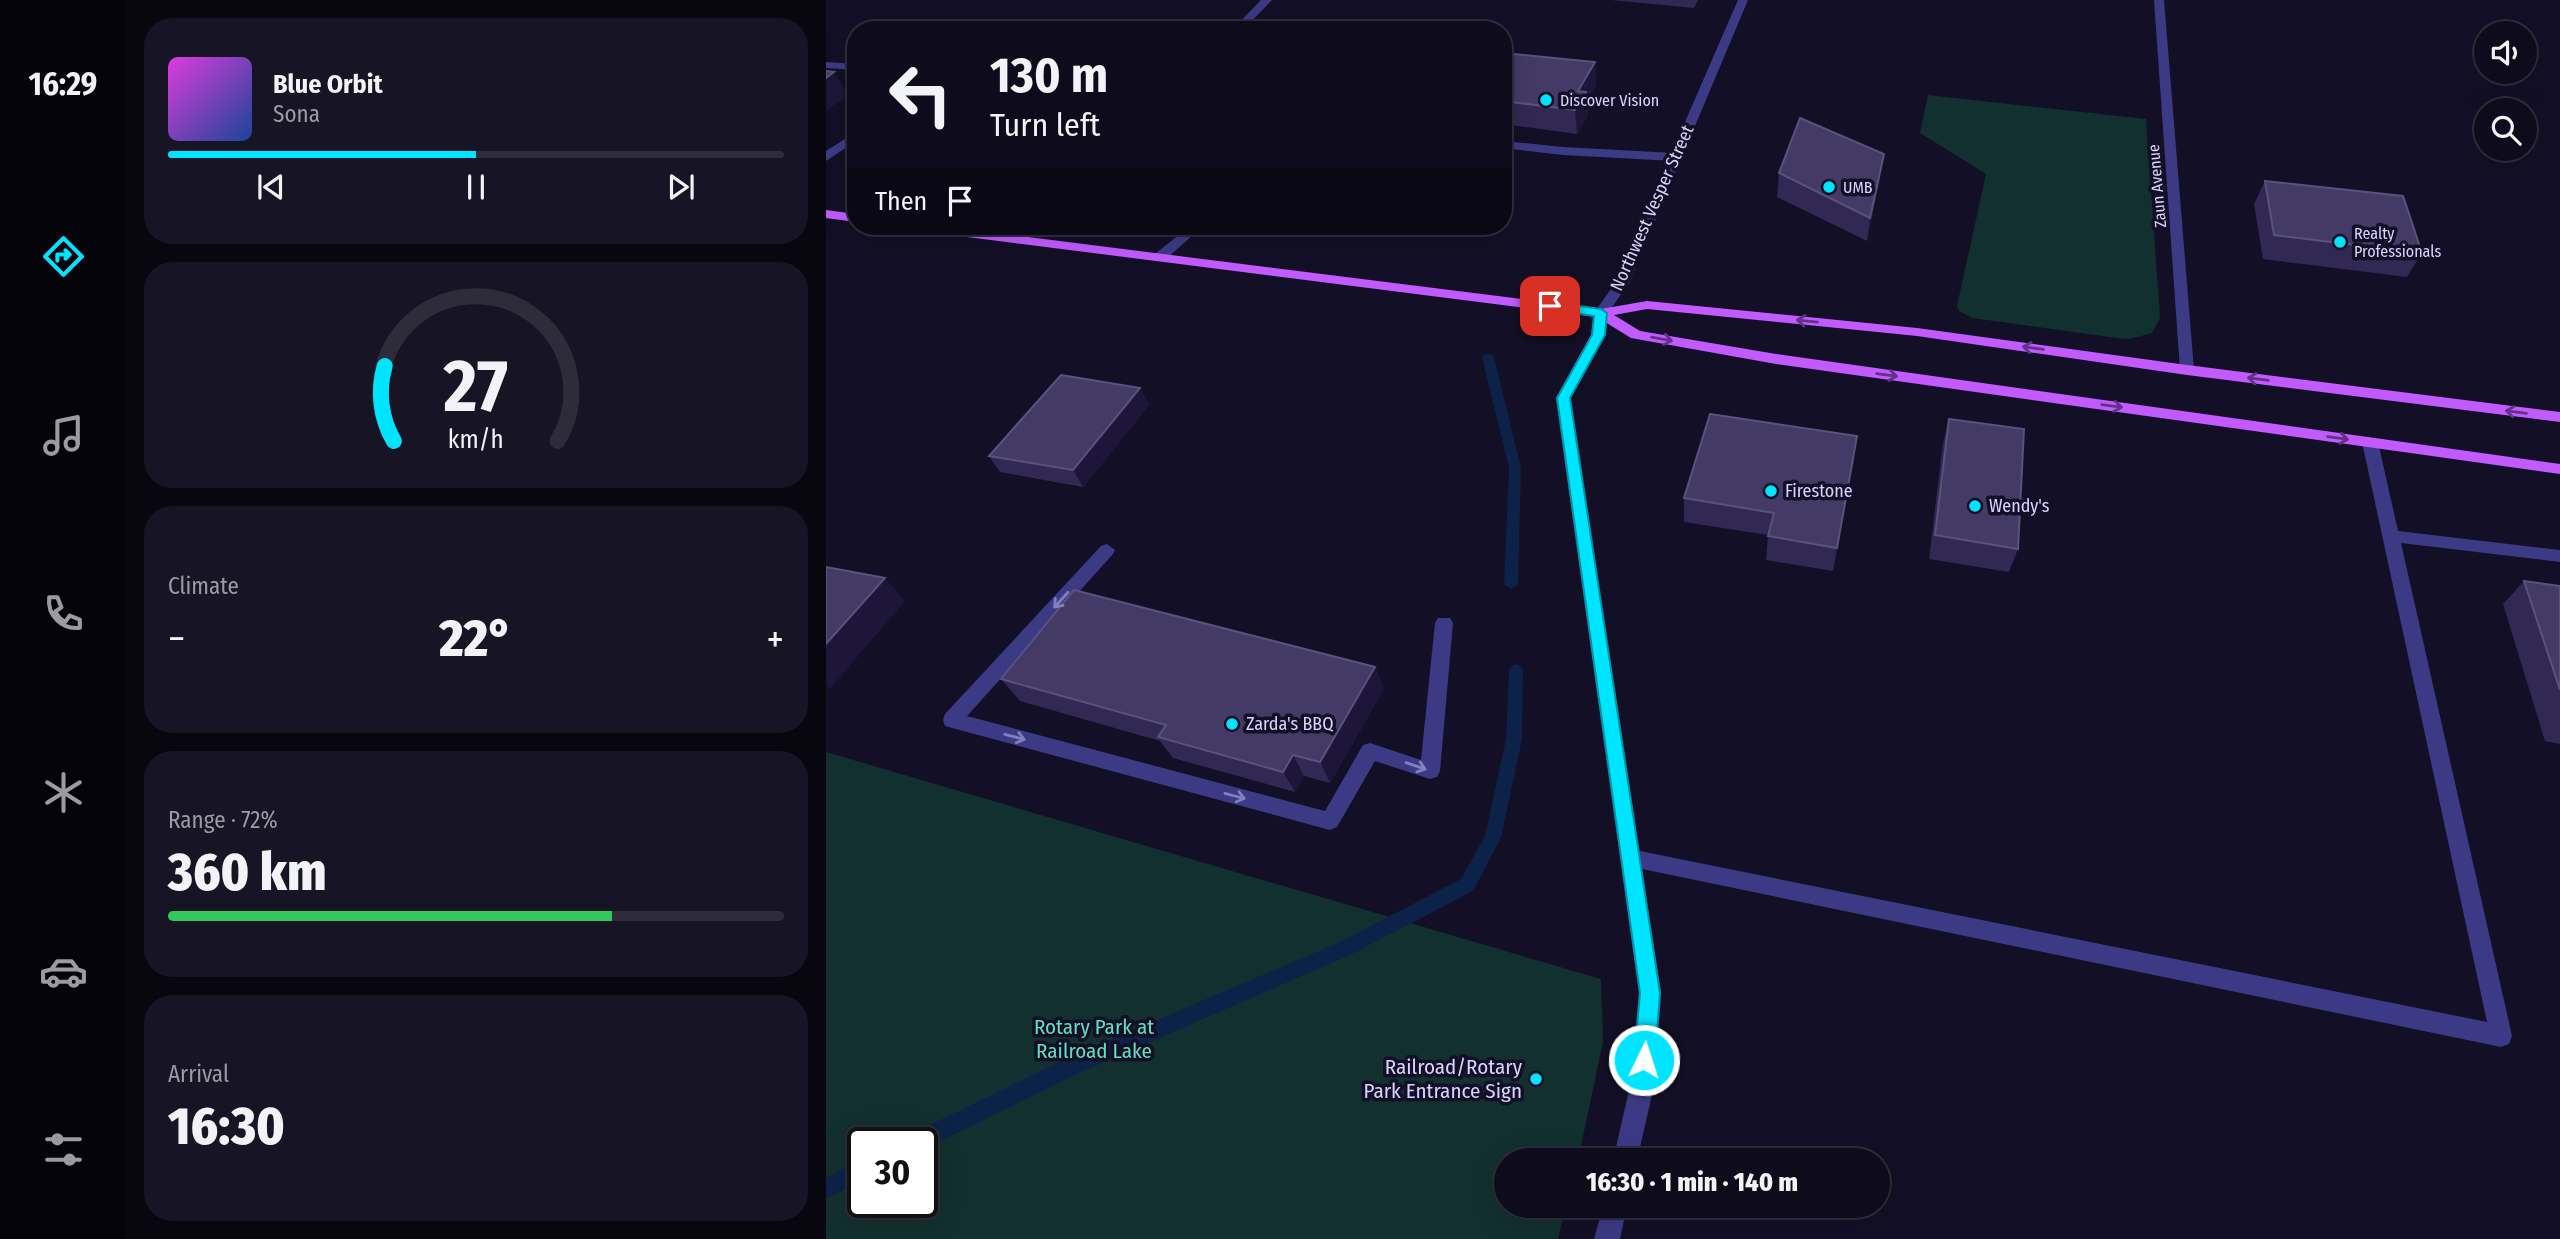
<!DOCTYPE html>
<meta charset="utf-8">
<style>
:root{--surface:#0e0b1c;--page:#171425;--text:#f1f3f6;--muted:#9b9ba3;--line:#2e2b3b;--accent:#00e5ff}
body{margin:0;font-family:"Fira Sans Condensed",sans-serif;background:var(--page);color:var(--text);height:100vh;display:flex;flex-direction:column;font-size:26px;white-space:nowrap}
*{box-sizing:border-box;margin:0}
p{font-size:23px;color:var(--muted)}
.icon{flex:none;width:38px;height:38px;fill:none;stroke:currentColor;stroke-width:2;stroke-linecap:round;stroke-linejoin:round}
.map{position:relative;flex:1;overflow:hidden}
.drawer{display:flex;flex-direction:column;gap:18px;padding:18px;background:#08060f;width:700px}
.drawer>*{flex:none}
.top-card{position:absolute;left:21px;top:21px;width:665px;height:214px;border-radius:28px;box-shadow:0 7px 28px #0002,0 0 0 2px var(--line);background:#0e0b1c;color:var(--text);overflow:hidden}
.controls{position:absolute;left:1648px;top:21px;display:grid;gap:14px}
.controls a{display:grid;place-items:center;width:63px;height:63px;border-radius:50%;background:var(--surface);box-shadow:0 7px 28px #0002,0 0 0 2px var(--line);font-size:35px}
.speed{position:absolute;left:21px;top:1127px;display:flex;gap:14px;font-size:35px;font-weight:700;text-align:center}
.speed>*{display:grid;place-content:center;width:91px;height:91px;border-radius:50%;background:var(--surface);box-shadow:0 7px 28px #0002,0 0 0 2px var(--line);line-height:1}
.speed .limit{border:4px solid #111;border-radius:10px;background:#fff;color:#111}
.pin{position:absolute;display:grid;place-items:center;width:60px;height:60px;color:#fff;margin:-30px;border-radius:14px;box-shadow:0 4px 10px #0006}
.me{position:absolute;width:77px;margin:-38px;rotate:4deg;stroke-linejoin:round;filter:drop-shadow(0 0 5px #0008)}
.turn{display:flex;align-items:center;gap:24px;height:147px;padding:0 28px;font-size:32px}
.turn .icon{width:91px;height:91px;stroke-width:2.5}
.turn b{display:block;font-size:49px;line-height:60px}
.then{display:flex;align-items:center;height:66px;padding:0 28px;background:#0003;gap:14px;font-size:26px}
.big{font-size:52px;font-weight:800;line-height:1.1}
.drawer .card{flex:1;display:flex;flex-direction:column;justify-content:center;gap:10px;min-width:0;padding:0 24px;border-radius:28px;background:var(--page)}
.drawer .dial{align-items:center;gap:0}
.dial svg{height:182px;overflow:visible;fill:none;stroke:var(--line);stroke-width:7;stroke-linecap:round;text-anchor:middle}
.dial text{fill:var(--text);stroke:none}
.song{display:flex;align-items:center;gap:21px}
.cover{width:84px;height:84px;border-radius:10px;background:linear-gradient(135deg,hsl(300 70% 55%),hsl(220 70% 35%))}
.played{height:7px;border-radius:4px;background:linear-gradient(90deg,var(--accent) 50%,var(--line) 50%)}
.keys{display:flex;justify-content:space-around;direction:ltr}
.heat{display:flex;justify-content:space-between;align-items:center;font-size:38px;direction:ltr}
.charge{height:10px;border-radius:5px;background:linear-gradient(90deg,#34c759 72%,var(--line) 0)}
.trip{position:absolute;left:668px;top:1148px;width:396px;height:70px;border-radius:35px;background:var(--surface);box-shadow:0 7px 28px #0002,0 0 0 2px var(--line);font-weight:800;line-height:70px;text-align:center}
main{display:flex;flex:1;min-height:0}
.tabs{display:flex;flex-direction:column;width:126px;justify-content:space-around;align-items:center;background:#06040b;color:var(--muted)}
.tabs .icon{width:49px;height:49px}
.tabs .active{color:var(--accent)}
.tabs b{font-size:32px;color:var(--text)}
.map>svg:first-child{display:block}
</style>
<main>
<nav class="tabs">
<b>16:29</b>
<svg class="icon active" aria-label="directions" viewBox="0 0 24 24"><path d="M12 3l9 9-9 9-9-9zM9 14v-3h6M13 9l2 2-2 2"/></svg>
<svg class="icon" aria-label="music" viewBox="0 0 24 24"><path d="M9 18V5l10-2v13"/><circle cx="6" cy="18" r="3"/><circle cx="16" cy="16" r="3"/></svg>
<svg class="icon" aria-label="phone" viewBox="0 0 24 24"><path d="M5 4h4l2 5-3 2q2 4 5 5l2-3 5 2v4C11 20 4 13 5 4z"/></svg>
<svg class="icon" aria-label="climate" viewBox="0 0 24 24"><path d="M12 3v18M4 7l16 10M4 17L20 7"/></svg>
<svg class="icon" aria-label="car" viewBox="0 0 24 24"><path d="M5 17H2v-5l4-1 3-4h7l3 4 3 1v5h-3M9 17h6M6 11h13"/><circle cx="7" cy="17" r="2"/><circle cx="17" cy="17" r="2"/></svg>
<svg class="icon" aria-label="filters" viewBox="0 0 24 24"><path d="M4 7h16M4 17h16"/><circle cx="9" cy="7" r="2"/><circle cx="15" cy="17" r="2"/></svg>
</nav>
<section class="drawer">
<div class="card">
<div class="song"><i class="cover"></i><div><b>Blue Orbit</b><p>Sona</p></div></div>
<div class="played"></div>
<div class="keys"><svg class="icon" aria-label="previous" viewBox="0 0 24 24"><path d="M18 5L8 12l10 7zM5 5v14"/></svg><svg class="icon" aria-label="pause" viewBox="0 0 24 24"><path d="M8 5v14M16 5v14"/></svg><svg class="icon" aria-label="next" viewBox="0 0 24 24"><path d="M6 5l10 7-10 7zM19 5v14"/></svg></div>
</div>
<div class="card dial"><svg viewBox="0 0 100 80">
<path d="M14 69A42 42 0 1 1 86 69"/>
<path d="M14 69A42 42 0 0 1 10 36" stroke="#00e5ff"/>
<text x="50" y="56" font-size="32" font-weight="700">27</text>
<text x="50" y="72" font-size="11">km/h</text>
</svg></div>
<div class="card"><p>Climate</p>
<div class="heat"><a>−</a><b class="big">22°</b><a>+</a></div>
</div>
<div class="card"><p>Range · 72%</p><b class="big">360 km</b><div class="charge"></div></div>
<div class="card"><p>Arrival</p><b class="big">16:30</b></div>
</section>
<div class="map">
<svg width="1734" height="1239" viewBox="0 0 1734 1239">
<rect width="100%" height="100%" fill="#130f26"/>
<g fill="#12302f" fill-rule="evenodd">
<path d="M1102,95L1320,119L1334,318L1326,333L1304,339L1291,338L1146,318L1133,311L1131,306L1160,174L1094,133Z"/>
<path d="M0,752L775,979L777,1042L752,1160H681V1206H740L732,1239H0ZM37,1143H96V1202H37Z"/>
</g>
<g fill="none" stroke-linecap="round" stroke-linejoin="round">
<g fill="#0c2248" fill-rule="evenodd">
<path d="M662,353L668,357L695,468L692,584L685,589L678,584L683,468L656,357Z"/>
<path d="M690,664L695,666L697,670L696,739L675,838L647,891L524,955L253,1073L96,1150V1143H79L82,1136L239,1059L512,943L635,879L659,836L680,739L683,670L685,666Z"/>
<path d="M37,1158V1179L0,1199V1178Z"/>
</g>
<g fill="#3d3a85" fill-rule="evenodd">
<path d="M0,62L30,64V70L0,68Z"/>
<path d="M30,132V141L0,161V151Z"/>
<path d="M677,141L737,147L848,153L854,157L848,161L737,155L677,148Z"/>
<path d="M364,226H377L339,260H329V254Z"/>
<path d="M1544,437L1552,442L1572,531L1734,550V562L1575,543L1686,1036L1683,1044L1675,1047L797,865L794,858L797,851L804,849L1661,1022L1536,442Z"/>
<path d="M281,544L289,550L287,554L141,716L499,811L537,745L544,743L595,760L609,623L612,618H624L627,623L614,771L611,777L604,779L549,761L511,827L504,830L119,726L117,720L119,714L275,546Z"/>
</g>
<g fill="#3d3a85" fill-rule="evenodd">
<path d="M435,0H446L417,30H406Z"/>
<path d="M912,0H922L803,283L782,313L779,335L744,398L835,993L829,1082L811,1160H787L805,1082L813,993L730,398L765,335L768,313L789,283Z"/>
<path d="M1328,0H1338L1368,370L1361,375L1354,370Z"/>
<path d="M201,226H214L198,243H188V237Z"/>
<path d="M777,1206H801L794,1239H768Z"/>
</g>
<g fill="#c25bff" fill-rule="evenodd">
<path d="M0,210L30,214V222L0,218Z"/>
<path d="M80,226H114L775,309L821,301L1091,328L1361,365L1734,412V422L1361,375L1091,336L821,309L788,315L814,331L950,354L1734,464V474L950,364L805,338L771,317L86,230Z"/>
</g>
</g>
<g fill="#312854">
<path d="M785,0H872L868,8Z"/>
<path d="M677,53L769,62L770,85L761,102L762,115L751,134L677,124Z"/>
<path d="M953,173L1054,178L1041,241L951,197Z"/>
<path d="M1439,181L1596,253L1581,277L1437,259L1428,204Z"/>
<path d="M314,388L323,405L257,487L174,472L163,456Z"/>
<path d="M1123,419L1192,549L1183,572L1103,559L1117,443Z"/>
<path d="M1028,460L1007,571L940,560L942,535L858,522V498Z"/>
<path d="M1698,581L1734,586V744L1719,741L1677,604Z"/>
<path d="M549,667L558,689L504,783L478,776L469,792L347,758L334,741L194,701L175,679Z"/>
</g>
<g fill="#1d163a">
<path d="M769,62L770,85L761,102L762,115L751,134L749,110L752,91Z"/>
<path d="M8,72L22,95L0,111V78Z"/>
<path d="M1058,154L1054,178L1041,241L1044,218Z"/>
<path d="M314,388L323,405L257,487L247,470Z"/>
<path d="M1031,436L1028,460L1007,571L1011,548Z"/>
<path d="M59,578L79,601L4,689L0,686V644Z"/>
<path d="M549,667L558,689L504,783L494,762Z"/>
<path d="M467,755L478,776L469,792L457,772Z"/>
</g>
<g fill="#433a66" stroke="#5a527e" stroke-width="2">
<path d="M677,53L769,62L752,91L760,92L749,110L677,101Z"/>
<path d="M0,71L8,72L0,78Z"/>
<path d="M974,118L1058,154L1044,218L953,173Z"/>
<path d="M1439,181L1577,196L1596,253L1448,235Z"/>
<path d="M235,375L314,388L247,470L163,456Z"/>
<path d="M884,414L1031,436L1011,548L942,536L948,513L858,498Z"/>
<path d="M1123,419L1198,429L1192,549L1109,535Z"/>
<path d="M0,567L59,578L0,644Z"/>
<path d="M1698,581L1734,586V690Z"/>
<path d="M248,590L549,667L494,762L467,755L457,772L332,737L340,725L175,679Z"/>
</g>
<defs><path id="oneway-shaft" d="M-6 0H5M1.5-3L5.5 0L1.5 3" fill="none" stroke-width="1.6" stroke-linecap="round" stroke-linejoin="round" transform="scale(1.75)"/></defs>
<g stroke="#623188">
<use href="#oneway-shaft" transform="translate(981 321) rotate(-174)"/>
<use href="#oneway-shaft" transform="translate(836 339) rotate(10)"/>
<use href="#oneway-shaft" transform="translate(1207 348) rotate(-172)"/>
<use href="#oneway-shaft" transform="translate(1061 375) rotate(8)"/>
<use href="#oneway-shaft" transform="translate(1432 379) rotate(-173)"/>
<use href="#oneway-shaft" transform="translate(1286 406) rotate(8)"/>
<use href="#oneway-shaft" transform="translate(1690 412) rotate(-173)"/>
<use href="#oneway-shaft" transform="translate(1512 438) rotate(8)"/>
</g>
<g stroke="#837fbc">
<use href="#oneway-shaft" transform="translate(235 600) rotate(132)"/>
<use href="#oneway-shaft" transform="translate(189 737) rotate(15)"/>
<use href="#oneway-shaft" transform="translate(590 766) rotate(19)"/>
<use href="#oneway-shaft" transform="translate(409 796) rotate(15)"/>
</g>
<path fill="#00e5ff" stroke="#0095a6" stroke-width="2" d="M724,302L775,309L781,313L779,335L744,398L834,993L829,1060L826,1068L818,1071L811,1068L808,1060L814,993L731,398L766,335L768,316L720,309L718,306Z"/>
<g fill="#00e5ff" stroke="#130f26" stroke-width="2.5">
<circle cx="720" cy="100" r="7"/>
<circle cx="1003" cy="187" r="7"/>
<circle cx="1514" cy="242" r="7"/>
<circle cx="945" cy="491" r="7"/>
<circle cx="1149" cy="506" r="7"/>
<circle cx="406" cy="724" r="7"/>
<circle cx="710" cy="1079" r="7"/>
</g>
<g text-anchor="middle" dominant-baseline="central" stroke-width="7" stroke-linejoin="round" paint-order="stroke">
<g font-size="16" fill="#d9d4ff" stroke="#130f26" text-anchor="start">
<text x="734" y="100">Discover Vision</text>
<text x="1017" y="187">UMB</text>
<text x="1528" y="233">Realty<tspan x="1528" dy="18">Professionals</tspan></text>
</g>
<g font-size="16" fill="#d9d4ff" stroke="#130f26">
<text transform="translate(1331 186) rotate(-95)">Zaun Avenue</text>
</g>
<g font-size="18" fill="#d9d4ff" stroke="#130f26">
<text transform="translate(826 208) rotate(-66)">Northwest Vesper Street</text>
</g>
<g font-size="18" fill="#d9d4ff" stroke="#130f26" text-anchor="start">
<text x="959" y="491">Firestone</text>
<text x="1163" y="506">Wendy's</text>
<text x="420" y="724">Zarda's BBQ</text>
</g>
<g font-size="21" fill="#5fe0c0" stroke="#130f26">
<text x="268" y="1027">Rotary Park at<tspan x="268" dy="24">Railroad Lake</tspan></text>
</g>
<g font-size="21" fill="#d9d4ff" stroke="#130f26" text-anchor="end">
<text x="696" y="1067">Railroad/Rotary<tspan x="696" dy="24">Park Entrance Sign</tspan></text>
</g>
</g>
</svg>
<div class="controls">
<a><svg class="icon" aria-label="sound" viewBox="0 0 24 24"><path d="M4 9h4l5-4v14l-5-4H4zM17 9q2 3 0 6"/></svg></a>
<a><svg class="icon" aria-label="search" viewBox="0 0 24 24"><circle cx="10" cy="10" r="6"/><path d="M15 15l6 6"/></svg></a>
</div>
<div class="speed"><div class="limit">30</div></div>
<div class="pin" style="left:724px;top:306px;background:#d93025"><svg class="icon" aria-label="arrive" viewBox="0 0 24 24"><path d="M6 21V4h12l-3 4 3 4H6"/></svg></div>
<svg class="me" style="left:818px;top:1060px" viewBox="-20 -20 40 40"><circle r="17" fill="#00e5ff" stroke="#fff" stroke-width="3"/><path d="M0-11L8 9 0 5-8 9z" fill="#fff"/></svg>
<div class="trip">16:30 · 1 min · 140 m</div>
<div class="top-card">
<div class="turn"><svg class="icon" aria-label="left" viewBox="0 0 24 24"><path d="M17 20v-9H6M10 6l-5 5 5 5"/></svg><div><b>130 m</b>Turn left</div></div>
<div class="then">Then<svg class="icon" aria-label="arrive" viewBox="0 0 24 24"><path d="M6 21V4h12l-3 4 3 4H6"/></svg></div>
</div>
</div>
</main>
